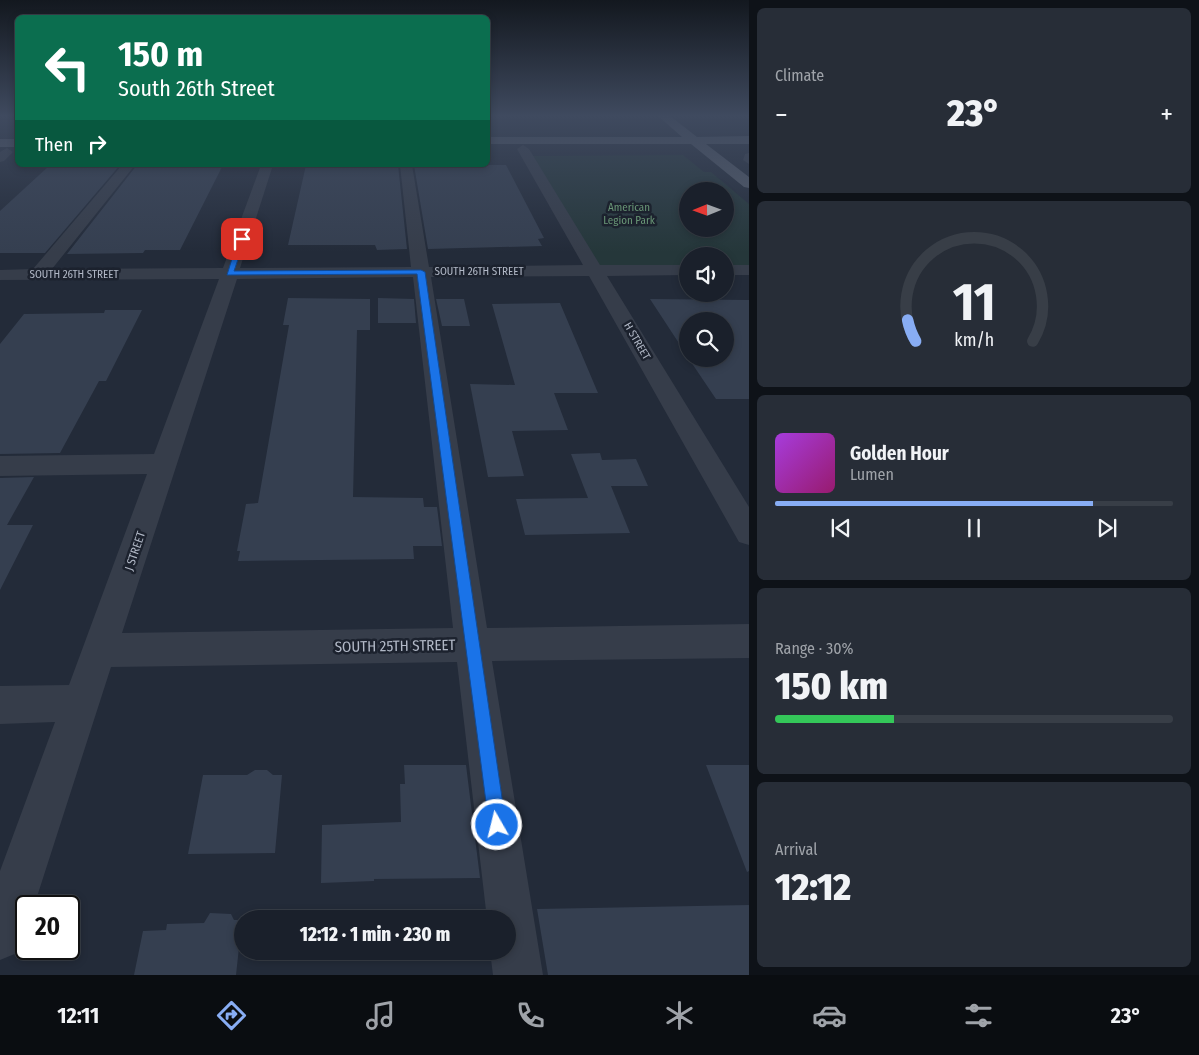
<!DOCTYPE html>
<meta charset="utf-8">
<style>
:root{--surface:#1a202b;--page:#272d37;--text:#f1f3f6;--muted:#9fa3a9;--line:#383e47;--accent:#88adf4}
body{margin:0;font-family:"Fira Sans Condensed",sans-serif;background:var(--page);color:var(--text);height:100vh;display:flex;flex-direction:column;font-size:19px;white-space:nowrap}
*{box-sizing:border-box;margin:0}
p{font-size:16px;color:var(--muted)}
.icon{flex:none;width:28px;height:28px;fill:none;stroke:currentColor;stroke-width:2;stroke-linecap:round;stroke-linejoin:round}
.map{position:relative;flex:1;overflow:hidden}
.drawer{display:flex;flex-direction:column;gap:8px;padding:8px;background:#0e1218;width:450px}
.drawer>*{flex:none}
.hud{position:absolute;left:15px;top:15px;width:475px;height:152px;border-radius:8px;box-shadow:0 2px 8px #0003,0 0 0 1px var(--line);background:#0b6e4f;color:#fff;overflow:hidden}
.needle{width:32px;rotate:269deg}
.buttons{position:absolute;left:679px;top:182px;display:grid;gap:10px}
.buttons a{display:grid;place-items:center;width:55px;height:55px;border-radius:50%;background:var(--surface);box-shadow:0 2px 8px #0003,0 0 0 1px var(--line);font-size:25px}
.speed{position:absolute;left:15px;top:895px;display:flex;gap:10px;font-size:25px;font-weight:700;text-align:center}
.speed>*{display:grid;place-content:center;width:65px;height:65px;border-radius:50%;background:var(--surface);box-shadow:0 2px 8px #0003,0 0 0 1px var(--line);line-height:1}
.speed .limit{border:2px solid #111;border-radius:8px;background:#fff;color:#111}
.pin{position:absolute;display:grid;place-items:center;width:42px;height:42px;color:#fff;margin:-21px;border-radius:10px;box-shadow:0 2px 8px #0006}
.me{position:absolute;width:55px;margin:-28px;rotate:352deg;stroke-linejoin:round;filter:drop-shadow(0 0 4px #0008)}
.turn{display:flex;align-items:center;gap:18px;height:105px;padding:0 20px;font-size:22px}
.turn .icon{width:65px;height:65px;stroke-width:2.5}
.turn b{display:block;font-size:35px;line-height:42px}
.then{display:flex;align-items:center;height:48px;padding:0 20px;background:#0003;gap:10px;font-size:19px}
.big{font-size:38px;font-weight:800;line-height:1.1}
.drawer .tile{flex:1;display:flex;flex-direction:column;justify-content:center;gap:8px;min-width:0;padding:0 18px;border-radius:8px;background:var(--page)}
.drawer .dial{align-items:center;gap:0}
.dial svg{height:130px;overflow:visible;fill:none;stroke:var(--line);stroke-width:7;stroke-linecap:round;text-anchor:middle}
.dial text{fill:var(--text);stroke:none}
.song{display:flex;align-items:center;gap:15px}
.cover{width:60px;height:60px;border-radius:8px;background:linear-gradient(135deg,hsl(280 70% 55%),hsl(320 70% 35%))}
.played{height:5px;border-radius:2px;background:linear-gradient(90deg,var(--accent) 80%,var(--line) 80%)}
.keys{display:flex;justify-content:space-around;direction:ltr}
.heat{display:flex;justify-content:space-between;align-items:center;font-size:28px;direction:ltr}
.charge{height:8px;border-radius:4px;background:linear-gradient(90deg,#34c759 30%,var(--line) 0)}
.trip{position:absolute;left:234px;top:910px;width:282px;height:50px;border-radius:25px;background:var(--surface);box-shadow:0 2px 8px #0003,0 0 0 1px var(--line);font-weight:800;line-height:50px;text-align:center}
.dock{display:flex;height:80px;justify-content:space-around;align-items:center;background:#0a0d11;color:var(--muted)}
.dock .icon{width:35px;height:35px}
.dock .on{color:var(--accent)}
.dock b{font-size:22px;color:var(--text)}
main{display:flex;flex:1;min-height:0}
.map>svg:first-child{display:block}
</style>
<main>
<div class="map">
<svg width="749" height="975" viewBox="0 0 749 975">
<rect width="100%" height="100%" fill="#232b39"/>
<path fill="#25373a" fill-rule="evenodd" d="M683,155L704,172H711L749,204V270H725V256H688L687,270L595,271L527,156ZM688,191H725V229H688Z"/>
<g fill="#353f50">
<path d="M50,165H120L45,253H0V211Z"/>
<path d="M137,165H223L180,250H145L143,253L67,254Z"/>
<path d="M306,165H398L407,249L377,250L375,245H288Z"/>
<path d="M414,165H506L544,238L538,239L542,246L428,249Z"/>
<path d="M288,298L370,299V330H357L353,497L423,498L424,507H437L442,546H413L414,559L238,561L240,551H237L246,504L258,503L289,325H283Z"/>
<path d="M378,298L414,299L416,323H378Z"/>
<path d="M436,299H464L470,326H442Z"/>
<path d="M650,299L749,300V399H716L689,359H725V321H688V357Z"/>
<path d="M560,303L598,393H554L568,430L512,431L524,476L488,477L470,384L515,385L492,304Z"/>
<path d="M105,310H142L106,381H99L60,453L0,454V344L24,314L104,313Z"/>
<path d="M600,453L602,460L636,459L648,486H611L630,533L525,535L516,499L588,498L571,454Z"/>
<path d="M34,477L7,525H33L0,590V478Z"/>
<path d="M404,765H466L480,878L374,879V881L321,883L322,825L401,822L400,784H405Z"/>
<path d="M706,765H749V871L747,872Z"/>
<path d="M255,770H267L273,775H282L275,853L188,854L203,775H247Z"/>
<path d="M749,905V975H548L537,909Z"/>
<path d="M210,913L231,914L234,920H242L236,975H134L143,931L166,930L167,924L204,923Z"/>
</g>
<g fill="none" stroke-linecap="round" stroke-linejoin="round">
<g fill="#363d4a" fill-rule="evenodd">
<path d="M523,145L529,149L600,265H688V275L607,276L749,507V545L739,542L589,276L431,277L487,628L749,624V658L492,661L543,975H493L490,951H508V919H487L457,662L111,667L34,906H26C26,924 24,936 17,953L0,960V871L55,722L0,724V686L69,685L147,474L0,476V456L154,454L219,279L0,280V270L33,269L122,165H135L52,269L223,268L261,165H273L240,268L411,267L400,165H412L429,267L583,265L517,149ZM413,277L453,628L122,633L237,279Z"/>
<path d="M7,148L13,152L4,161L0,162V152Z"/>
<path d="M749,153V164L743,160L745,154Z"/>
<rect x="725" y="265" width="24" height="10"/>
</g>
<g fill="#545c6a" fill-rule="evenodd">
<path d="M657,115H669L697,137L749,136V144H706L749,177V188L744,187L691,144H488V137H682Z"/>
<rect x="0" y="139" width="18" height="8"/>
</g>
</g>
<linearGradient id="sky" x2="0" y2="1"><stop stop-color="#13181f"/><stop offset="0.46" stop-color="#3f4a5f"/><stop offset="1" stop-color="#3f4a5f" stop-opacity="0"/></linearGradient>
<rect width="749" height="252" fill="url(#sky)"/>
<path fill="#1a73e8" stroke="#114b97" d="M242,237L245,239L234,271L421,270L425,272L506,825L504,831L497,834L491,831L489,825L417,274L227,275L238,239Z"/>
<g text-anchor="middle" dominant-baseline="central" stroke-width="5" stroke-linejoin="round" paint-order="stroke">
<g font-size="11" fill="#699676" stroke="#1c222e">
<text x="629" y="207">American<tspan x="629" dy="13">Legion Park</tspan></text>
</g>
<g font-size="11" fill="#b1b8c6" stroke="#1c222e">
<text x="479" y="271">SOUTH 26TH STREET</text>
<text x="74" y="274">SOUTH 26TH STREET</text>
<text transform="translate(637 341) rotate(60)">H STREET</text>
</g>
<g font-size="12" fill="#b1b8c6" stroke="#1c222e">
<text transform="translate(135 551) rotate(-71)">J STREET</text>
</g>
<g font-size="15" fill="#b1b8c6" stroke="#1c222e">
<text transform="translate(395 646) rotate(-1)">SOUTH 25TH STREET</text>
</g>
</g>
</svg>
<div class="buttons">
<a><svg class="needle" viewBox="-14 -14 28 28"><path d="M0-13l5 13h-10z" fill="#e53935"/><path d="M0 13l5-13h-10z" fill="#9fa3a9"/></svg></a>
<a><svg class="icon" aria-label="sound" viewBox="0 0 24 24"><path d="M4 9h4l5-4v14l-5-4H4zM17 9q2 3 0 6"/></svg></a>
<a><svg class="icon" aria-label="search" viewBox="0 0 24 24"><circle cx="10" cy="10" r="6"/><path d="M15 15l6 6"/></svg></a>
</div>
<div class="speed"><div class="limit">20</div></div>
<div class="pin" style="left:242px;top:239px;background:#d93025"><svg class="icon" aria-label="arrive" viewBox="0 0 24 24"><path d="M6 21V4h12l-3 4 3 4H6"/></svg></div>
<svg class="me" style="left:497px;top:825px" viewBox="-20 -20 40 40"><circle r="17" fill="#1a73e8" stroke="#fff" stroke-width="3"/><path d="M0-11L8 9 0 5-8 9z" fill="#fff"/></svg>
<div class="trip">12:12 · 1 min · 230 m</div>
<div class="hud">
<div class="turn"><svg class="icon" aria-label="left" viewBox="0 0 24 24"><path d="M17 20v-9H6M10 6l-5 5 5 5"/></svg><div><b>150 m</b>South 26th Street</div></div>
<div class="then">Then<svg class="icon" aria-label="right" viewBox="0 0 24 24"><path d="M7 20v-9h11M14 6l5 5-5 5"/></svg></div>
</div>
</div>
<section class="drawer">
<div class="tile"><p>Climate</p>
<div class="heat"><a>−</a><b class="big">23°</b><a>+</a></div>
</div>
<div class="tile dial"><svg viewBox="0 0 100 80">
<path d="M14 69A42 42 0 1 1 86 69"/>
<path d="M14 69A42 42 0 0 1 9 56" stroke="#88adf4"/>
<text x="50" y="56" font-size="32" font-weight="700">11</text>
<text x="50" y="72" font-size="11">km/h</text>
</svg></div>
<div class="tile">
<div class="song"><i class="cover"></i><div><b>Golden Hour</b><p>Lumen</p></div></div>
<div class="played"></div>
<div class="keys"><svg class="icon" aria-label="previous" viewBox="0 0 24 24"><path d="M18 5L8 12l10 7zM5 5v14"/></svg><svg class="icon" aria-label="pause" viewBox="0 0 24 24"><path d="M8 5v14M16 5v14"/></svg><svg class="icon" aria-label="next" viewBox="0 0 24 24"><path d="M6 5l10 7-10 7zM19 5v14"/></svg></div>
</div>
<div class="tile"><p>Range · 30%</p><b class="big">150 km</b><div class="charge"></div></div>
<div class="tile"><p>Arrival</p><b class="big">12:12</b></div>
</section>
</main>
<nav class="dock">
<b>12:11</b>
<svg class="icon on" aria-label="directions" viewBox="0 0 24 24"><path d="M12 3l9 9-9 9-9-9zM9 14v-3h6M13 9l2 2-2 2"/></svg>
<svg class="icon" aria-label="music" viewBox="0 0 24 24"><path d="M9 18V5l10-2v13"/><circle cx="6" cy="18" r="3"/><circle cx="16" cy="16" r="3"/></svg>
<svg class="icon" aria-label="phone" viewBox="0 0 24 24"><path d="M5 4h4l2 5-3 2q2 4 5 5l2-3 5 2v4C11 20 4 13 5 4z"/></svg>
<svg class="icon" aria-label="climate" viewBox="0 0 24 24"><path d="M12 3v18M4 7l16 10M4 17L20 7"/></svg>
<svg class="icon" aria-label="car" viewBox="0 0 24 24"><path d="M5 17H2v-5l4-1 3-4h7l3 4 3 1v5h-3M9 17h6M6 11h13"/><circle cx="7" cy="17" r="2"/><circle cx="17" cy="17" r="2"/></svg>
<svg class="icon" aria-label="filters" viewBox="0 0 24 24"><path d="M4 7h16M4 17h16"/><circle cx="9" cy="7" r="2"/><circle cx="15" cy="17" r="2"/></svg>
<b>23°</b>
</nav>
